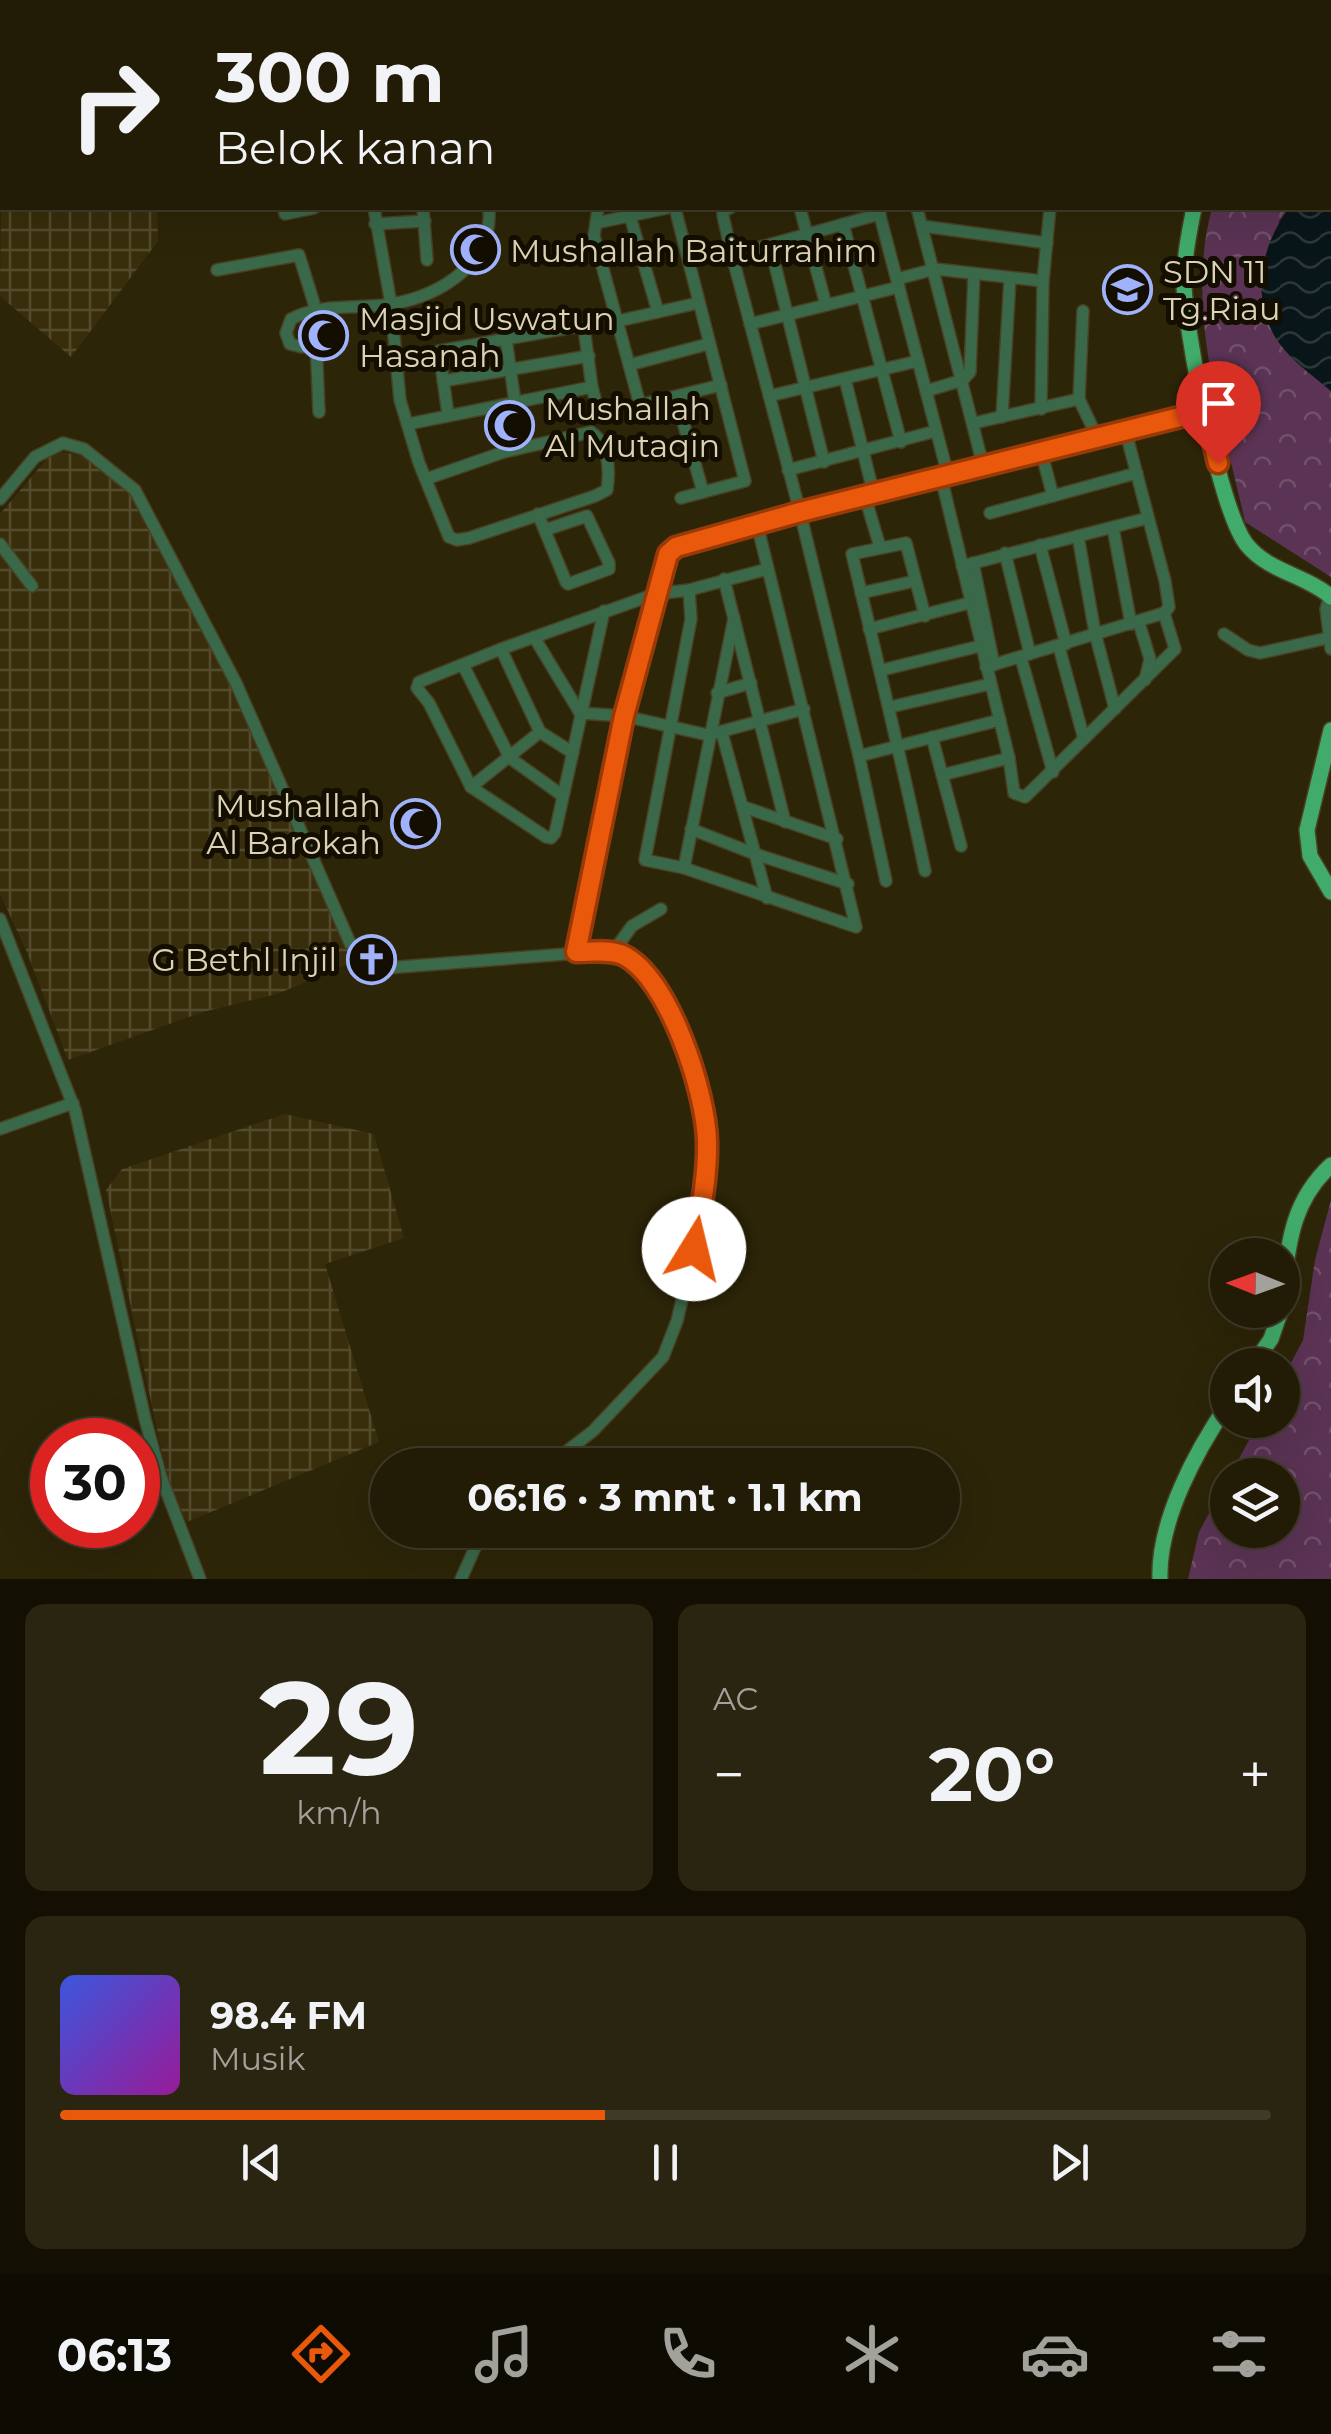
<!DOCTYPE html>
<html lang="id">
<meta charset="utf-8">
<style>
:root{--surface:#221c06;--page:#2a2510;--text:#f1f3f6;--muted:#a2a19b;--line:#3f3a28;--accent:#ea580c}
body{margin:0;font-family:Montserrat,sans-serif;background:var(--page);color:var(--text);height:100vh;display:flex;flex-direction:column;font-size:38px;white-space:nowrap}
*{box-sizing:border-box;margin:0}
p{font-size:32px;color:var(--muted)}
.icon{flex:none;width:55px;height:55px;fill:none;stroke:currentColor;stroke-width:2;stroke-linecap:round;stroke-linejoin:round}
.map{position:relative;height:1579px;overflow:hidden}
.drawer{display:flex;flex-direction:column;gap:25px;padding:25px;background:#130f03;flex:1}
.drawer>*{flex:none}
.hud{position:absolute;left:0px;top:0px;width:1332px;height:210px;box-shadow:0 10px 40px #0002,0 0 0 2px var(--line);background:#221c06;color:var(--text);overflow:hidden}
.needle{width:65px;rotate:271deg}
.tools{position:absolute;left:1210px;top:1238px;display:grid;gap:20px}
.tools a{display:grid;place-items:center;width:90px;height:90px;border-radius:50%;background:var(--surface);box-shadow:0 10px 40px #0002,0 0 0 2px var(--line);font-size:50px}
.speed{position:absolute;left:30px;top:1418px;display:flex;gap:20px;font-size:50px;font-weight:700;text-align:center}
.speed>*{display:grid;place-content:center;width:130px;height:130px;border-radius:50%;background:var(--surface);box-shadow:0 10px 40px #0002,0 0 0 2px var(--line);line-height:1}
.speed .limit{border:15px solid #d22;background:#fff;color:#111}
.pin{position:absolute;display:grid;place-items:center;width:85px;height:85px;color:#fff;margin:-102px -42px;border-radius:50% 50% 50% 0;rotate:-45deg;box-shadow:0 0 10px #0007}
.pin .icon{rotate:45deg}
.me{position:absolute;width:110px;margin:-55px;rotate:9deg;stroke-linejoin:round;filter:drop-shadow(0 0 8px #0008)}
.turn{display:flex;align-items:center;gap:35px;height:210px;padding:0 50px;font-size:45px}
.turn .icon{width:130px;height:130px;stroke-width:2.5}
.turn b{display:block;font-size:70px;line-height:85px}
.big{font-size:75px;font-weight:700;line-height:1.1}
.drawer .card{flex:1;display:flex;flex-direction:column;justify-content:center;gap:15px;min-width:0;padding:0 35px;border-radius:20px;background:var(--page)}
.drawer .dial{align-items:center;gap:0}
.dial b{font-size:130px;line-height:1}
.song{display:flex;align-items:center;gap:30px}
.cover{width:120px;height:120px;border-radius:15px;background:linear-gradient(135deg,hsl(230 70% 55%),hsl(300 70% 35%))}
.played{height:10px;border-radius:5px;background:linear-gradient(90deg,var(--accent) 45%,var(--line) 45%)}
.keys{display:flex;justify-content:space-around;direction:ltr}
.heat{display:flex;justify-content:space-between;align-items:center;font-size:55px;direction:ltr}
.drawer .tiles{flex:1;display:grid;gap:25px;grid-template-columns:1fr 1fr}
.card:last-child{grid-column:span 2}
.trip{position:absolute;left:370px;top:1448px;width:590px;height:100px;border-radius:50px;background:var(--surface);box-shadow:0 10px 40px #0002,0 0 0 2px var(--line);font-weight:700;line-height:100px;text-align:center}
.dock{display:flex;height:160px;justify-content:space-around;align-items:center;background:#0e0b02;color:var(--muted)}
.dock .icon{width:70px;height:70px}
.dock .selected{color:var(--accent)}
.dock b{font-size:45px;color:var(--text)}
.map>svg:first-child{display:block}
</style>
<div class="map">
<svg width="1331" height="1579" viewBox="0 0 1331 1579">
<defs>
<pattern id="industrial-grid" width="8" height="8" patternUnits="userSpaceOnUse" patternTransform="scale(2.5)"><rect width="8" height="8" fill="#382e0c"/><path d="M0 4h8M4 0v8" fill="none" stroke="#544b2d"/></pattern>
<pattern id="forest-crowns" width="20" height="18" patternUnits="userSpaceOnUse" patternTransform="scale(2.5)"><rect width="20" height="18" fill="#5b3354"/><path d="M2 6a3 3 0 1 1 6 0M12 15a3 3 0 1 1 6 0" fill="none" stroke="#72506a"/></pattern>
<pattern id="water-waves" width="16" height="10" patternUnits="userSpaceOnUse" patternTransform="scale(2.5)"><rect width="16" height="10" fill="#091619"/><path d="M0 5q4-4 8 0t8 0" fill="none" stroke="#2c3738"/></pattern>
</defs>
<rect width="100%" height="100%" fill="#2d2508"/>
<g fill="url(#industrial-grid)">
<path d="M2,120V208H157L158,241L71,357L0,296Z"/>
<path d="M57,451L83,456L130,494L232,688L353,962L277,994L203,1012L68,1060L26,950L0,894V514L50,455Z"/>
<path d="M285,1114L374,1134L404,1238L325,1264L379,1442L187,1522L171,1488L160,1444L106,1190L122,1169Z"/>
</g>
<g fill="url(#forest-crowns)">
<path d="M1212,208H1289L1279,221L1274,335L1292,358L1331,391V577L1245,522C1223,420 1184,312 1212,208Z"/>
<path d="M1331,1200V1579H1188L1199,1532L1227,1480L1228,1530H1282V1475H1230L1260,1420H1282L1283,1378L1303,1340L1315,1260Z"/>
</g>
<path fill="url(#water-waves)" d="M1331,174V391C1311,374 1287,358 1274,335C1251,294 1262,244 1289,208H1330Z"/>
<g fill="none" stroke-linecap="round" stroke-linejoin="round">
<defs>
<g id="minor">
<path d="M166,0L169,2"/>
<path d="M273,0L276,2"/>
<path d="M349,0V2"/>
<path d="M435,0V2"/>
<path d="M1025,0L1026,2"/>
<path d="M1073,0V2"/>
<path d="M569,2L570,0"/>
<path d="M611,2L621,0"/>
<path d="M869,2L873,0"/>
<path d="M955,2L959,0"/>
<path d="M982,2L986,0"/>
<path d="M1058,2L1063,0"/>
<path d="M1217,2V0"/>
<path d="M284,208L285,214L314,208"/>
<path d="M374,208L391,304L400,400L419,463L449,537L457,540L469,538L595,496L607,490C610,470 609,444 591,432L504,452L426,479"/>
<path d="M423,208L427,260"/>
<path d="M598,208L594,236L640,405L721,385"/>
<path d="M675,208L745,481L681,498"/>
<path d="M730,208L723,211V216L732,255L800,512L859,756L1000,720"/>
<path d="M800,208L826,305"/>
<path d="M878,208L948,475"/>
<path d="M917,208L983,465"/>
<path d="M630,216L658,312"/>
<path d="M596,223L667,208"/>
<path d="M375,224L425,221"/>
<path d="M843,224L901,442"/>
<path d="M922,226L1047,243"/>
<path d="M770,245L824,462"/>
<path d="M732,255L880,214"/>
<path d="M217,270L299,255L316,310"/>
<path d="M897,279L935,269L1043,281"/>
<path d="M1083,311L1079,399L1097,437"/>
<path d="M618,321L698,303"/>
<path d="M750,324L899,287"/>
<path d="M506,339L515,402"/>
<path d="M629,365L708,344"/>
<path d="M845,379L874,495"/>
<path d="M443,381L589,356"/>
<path d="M592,387L600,417"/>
<path d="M926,391L963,380L970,372L974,274"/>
<path d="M769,396L918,361"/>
<path d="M676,397L703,492"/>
<path d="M1041,409L1043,281L1050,208"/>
<path d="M319,412L316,341L310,336L302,347L290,344L286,333L291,319C323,302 359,310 392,304C442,295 493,263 489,208"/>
<path d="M1002,417L1010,278"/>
<path d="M974,423L1079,399"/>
<path d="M408,424L592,387L584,328L574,327L439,351L448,414"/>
<path d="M1041,451L1053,496"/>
<path d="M788,470L936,431"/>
<path d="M941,477L1009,758L1014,793L1025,797L1175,649L1164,613L1169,607L1165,581L1125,429"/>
<path d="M865,497L880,547"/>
<path d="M0,499L35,457L63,443L84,449L135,490L236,683L350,943L373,966L386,968L605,951L622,955L653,981L691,1060L706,1117V1171L694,1249L677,1321L663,1357L593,1431L549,1465"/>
<path d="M990,513L1137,473"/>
<path d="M538,514L566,582L568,584L609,569V563L587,516L545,530"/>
<path d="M1113,528L1131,624"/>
<path d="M1078,536L1095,633L1115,709"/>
<path d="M0,544L32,586"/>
<path d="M1040,545L1066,644"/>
<path d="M1005,553L1030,654"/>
<path d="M973,563L994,665"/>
<path d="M962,566L1148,518"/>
<path d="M724,579L785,822"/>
<path d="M689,590L691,619L645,860L684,868L856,927L757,524"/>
<path d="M861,593L915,581"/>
<path d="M1330,595L1326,609L1331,649"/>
<path d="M604,611L555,833L551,838L546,837L471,787L429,703L417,688L419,682L501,649L655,594L689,590L768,569"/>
<path d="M1139,623L1150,659L1145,680"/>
<path d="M869,629L969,603"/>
<path d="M1224,634L1248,650L1260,653L1328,638"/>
<path d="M534,637L580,713L624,716L708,735L804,709"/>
<path d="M1059,647L1084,739"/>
<path d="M1021,658L1053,772"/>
<path d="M463,665L510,758L563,796"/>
<path d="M986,667L1164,613"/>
<path d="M882,670L980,646"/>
<path d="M717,693L751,683"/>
<path d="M890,707L990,684"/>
<path d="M540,732L573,753"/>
<path d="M722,733L767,898"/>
<path d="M932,737L961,846"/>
<path d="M859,756L886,881"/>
<path d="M942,775L1009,758"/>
<path d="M471,787L540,732L501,649"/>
<path d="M744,807L837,839"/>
<path d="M691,829L755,854L848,884"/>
<path d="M684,868L734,618"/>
<path d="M925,871C903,765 877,659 852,554L906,543L925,616"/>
<path d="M0,919L75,1110L145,1419L161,1477L200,1579"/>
<path d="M577,952L624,716L668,553L676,547L800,512L1192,414L1202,393"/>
<path d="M613,952L632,926L661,909"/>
<path d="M0,1129L73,1103"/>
<path d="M461,1579L483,1530"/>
</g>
<g id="major">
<path d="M1238,2V0"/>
<path d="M1194,208C1189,233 1184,258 1184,284C1185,330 1220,512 1247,545C1269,572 1306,575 1331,597"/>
<path d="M1331,730L1307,830L1310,856L1331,892"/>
<path d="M1282,1298C1289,1245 1290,1203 1331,1165"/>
<path d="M1253,1365L1271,1339L1281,1310"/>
<path d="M1160,1579C1158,1521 1196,1451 1228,1404"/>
</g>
<g id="highway">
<path d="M47,2L49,0"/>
<path d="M74,2L76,0"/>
<path d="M0,60L2,57"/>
<path d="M0,94L2,91"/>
</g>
</defs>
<use href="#minor" stroke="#494124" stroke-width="14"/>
<use href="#major" stroke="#494124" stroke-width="18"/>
<use href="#highway" stroke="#494124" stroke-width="20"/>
<use href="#minor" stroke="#3a694a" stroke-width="11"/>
<use href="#major" stroke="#41ab6b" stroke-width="15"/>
<use href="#highway" stroke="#40c577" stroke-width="18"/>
</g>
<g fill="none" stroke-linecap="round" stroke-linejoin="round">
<defs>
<path id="route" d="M694,1249C700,1214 708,1177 707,1141C706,1093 669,977 623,955C609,949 591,952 576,952L624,716L668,554L676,547L800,512L1192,414L1210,428L1218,463"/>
</defs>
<use href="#route" stroke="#983908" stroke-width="25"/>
<use href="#route" stroke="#ea580c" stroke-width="18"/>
</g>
<defs>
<symbol id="mosque-ring" viewBox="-11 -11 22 22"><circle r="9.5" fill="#140e00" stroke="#a1b2fd" stroke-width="1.5"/><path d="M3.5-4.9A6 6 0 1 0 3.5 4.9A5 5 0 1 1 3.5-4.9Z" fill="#a1b2fd"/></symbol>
<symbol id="school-ring" viewBox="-11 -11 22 22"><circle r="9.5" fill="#140e00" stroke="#a1b2fd" stroke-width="1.5"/><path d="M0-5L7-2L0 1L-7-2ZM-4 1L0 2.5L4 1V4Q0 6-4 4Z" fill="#a1b2fd"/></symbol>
<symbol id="church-ring" viewBox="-11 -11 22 22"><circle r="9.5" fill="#140e00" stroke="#a1b2fd" stroke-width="1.5"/><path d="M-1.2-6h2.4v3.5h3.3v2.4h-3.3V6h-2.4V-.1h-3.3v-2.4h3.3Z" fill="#a1b2fd"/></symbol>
</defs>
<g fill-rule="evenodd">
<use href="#mosque-ring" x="448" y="222" width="55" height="55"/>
<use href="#school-ring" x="1100" y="262" width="55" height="55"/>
<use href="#mosque-ring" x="296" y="308" width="55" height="55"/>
<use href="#mosque-ring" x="482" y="398" width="55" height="55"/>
<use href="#mosque-ring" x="388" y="796" width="55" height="55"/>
<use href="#church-ring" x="344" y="932" width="55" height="55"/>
</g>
<g text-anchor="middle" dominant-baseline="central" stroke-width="10" stroke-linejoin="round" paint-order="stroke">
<g font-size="32" fill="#dbd3b7" stroke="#140e00" text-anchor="start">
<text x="510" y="250">Mushallah Baiturrahim</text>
<text x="1163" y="271">SDN 11<tspan x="1163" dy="37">Tg.Riau</tspan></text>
<text x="359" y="318">Masjid Uswatun<tspan x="359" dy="37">Hasanah</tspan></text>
<text x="545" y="408">Mushallah<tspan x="545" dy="37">Al Mutaqin</tspan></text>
<text x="381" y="805" text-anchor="end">Mushallah<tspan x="381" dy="37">Al Barokah</tspan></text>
<text x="337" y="959" text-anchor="end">G Bethl Injil</text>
</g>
</g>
</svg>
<div class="tools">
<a><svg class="needle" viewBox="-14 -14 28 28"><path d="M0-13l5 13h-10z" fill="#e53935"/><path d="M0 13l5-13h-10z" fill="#a2a19b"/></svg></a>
<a><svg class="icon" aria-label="sound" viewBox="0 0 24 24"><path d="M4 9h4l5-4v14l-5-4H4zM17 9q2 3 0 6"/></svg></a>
<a><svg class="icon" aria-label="layers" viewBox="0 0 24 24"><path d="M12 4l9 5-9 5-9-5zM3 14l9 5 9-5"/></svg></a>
</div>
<div class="speed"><div class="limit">30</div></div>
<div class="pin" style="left:1218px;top:463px;background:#d93025"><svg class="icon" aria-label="arrive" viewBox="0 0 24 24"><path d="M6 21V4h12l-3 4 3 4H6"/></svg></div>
<svg class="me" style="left:694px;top:1249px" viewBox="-20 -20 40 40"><circle r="19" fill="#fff"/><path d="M0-13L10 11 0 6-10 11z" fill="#ea580c"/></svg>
<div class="trip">06:16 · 3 mnt · 1.1 km</div>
<div class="hud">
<div class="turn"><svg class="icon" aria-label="right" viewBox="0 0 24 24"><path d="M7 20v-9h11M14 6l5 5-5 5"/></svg><div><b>300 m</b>Belok kanan</div></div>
</div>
</div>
<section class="drawer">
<div class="tiles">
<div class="card dial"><b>29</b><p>km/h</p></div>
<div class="card"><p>AC</p>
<div class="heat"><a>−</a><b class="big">20°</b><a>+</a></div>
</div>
<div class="card">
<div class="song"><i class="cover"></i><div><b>98.4 FM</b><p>Musik</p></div></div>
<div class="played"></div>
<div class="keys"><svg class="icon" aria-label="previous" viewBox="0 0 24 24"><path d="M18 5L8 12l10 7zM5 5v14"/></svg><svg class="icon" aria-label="pause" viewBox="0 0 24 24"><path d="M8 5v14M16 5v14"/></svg><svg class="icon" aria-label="next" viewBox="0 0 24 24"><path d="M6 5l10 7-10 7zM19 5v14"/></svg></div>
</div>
</div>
</section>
<nav class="dock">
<b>06:13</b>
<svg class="icon selected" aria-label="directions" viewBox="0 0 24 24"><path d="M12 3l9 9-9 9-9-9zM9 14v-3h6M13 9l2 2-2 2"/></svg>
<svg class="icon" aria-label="music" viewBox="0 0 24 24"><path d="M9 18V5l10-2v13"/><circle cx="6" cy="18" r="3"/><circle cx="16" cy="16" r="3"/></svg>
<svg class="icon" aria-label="phone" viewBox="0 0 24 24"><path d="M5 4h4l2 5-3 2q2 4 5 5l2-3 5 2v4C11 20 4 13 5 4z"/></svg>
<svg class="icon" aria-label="climate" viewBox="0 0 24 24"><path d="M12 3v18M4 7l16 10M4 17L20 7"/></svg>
<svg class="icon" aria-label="car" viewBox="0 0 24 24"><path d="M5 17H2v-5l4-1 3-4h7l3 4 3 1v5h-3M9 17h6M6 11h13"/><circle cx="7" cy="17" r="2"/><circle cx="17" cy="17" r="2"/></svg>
<svg class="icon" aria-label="filters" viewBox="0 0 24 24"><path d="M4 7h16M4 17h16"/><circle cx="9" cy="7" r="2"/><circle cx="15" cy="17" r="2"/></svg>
</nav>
